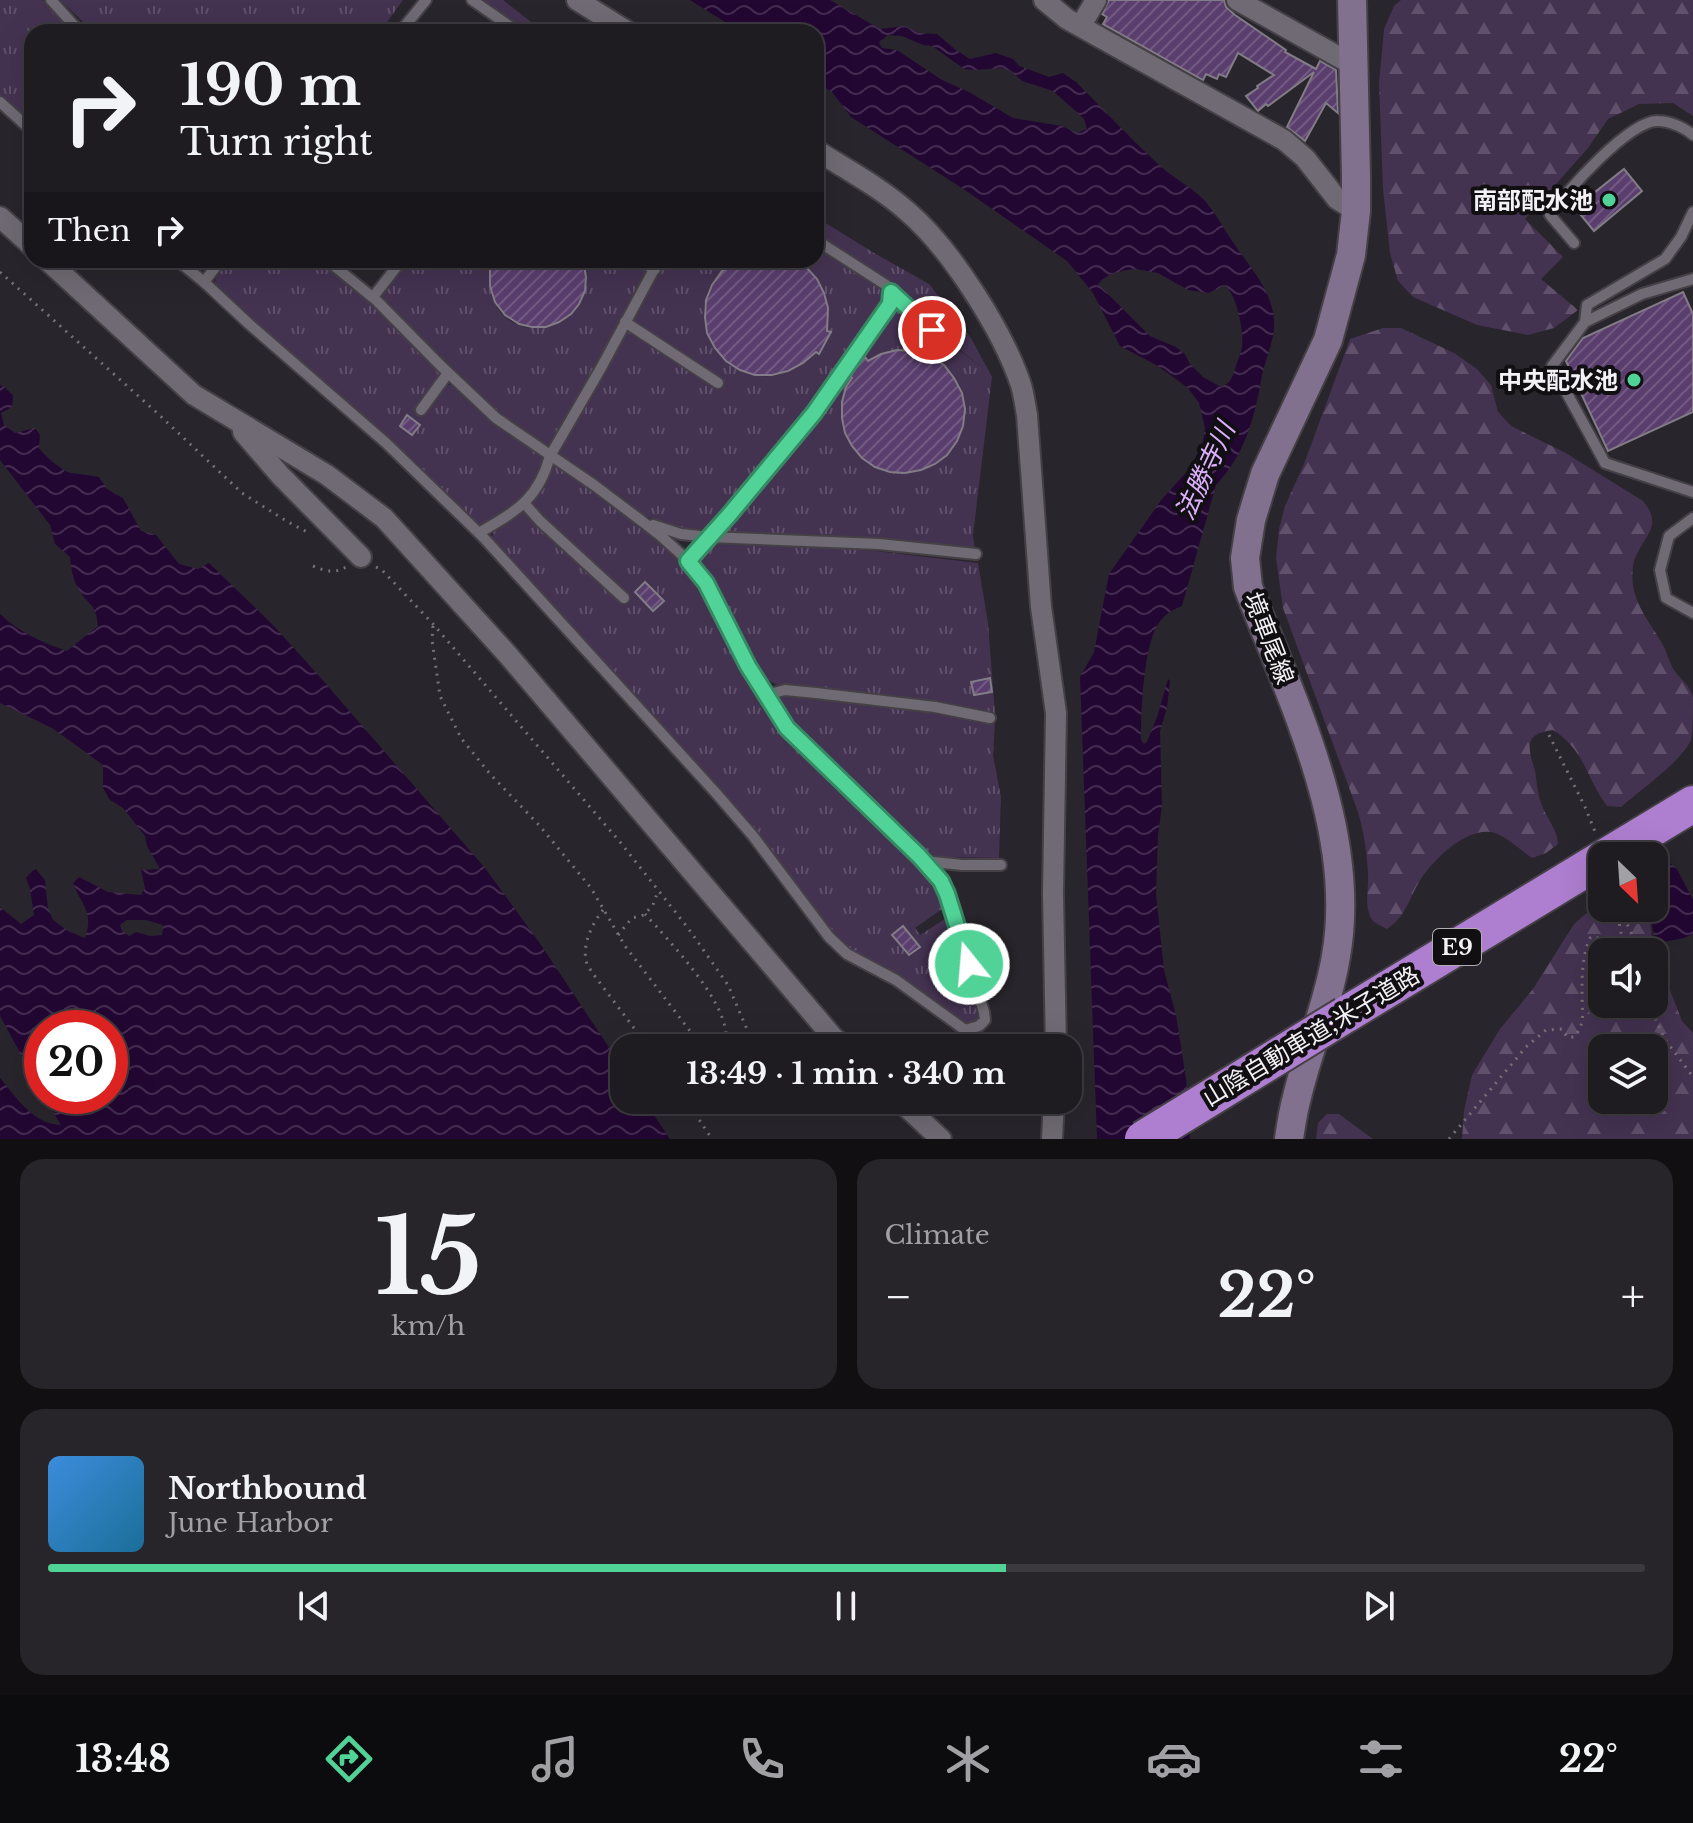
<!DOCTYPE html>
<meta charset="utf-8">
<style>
:root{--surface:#1f1c21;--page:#27252a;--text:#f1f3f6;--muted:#a1a1a5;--line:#3c3a3f;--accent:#51d398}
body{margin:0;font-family:"Libre Baskerville","Noto Sans JP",serif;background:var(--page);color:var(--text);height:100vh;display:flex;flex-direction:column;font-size:30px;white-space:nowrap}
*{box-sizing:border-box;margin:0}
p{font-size:26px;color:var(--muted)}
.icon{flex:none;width:44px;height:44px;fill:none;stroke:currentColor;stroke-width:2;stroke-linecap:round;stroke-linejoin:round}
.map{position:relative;height:1139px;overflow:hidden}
.panel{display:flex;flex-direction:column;gap:20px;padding:20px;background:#110f12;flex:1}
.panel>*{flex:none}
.hud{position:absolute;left:24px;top:24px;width:800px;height:244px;border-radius:24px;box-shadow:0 8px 32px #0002,0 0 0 2px var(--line);background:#1f1c21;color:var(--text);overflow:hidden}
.needle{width:52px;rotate:155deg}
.fabs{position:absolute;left:1588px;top:842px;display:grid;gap:16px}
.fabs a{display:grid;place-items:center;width:80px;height:80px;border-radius:16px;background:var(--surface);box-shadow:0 8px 32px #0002,0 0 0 2px var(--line);font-size:40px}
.speed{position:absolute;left:24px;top:1010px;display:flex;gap:16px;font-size:40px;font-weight:700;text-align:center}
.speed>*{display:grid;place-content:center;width:104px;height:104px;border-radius:50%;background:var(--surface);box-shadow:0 8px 32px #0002,0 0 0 2px var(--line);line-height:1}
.speed .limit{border:12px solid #d22;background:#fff;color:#111}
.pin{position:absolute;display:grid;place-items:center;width:68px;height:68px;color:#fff;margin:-34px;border:4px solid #fff;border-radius:50%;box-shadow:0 2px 8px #0007}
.me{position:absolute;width:88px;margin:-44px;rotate:343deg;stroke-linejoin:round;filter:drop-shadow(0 0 6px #0008)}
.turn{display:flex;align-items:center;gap:28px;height:168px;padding:0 24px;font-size:36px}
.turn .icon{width:104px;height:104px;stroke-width:2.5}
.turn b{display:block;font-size:56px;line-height:68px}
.then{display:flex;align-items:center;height:76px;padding:0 24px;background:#0003;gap:16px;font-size:30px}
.big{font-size:60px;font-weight:700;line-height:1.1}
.panel .widget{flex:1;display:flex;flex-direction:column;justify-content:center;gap:12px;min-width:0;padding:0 28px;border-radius:24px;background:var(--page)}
.panel .dial{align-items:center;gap:0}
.dial b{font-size:104px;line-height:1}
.song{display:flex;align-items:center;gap:24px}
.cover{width:96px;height:96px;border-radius:12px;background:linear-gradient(135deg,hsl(210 70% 55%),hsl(200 70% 35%))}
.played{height:8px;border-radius:4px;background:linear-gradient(90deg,var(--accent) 60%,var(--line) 60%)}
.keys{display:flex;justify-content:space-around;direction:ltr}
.heat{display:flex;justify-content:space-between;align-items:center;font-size:44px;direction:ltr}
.panel .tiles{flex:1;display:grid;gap:20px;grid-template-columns:1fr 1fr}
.widget:last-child{grid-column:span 2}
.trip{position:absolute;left:610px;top:1034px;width:472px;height:80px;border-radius:24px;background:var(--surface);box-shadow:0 8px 32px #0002,0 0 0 2px var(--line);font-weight:700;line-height:80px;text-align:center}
.dock{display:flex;height:128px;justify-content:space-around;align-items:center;background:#0c0b0d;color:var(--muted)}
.dock .icon{width:56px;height:56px}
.dock .on{color:var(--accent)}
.dock b{font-size:36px;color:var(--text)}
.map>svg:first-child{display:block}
</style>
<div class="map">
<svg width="1693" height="1139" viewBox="0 0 1693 1139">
<defs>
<pattern id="grass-tufts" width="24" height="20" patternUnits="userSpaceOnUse" patternTransform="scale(2)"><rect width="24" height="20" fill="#443251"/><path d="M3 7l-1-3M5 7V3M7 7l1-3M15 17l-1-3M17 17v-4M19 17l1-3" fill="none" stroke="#60506b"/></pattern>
<pattern id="forest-firs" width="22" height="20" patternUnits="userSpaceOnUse" patternTransform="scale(2)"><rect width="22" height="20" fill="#443251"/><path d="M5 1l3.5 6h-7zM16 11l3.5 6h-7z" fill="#60506b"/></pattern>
<pattern id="water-waves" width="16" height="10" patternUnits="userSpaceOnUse" patternTransform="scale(2)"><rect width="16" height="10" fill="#230733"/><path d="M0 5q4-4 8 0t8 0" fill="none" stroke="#442c51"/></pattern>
<pattern id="building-hatch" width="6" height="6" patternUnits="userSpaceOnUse" patternTransform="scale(2)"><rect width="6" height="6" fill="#5a3e6e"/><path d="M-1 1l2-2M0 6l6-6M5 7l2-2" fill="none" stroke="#725a83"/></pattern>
</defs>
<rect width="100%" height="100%" fill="#29252c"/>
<g fill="url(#grass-tufts)">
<path d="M0,0H43L74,32H32V128L0,99Z"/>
<path d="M60,0H403L380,32H94Z"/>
<path d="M481,0H503L544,32H526Z"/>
<path d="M816,217L874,253L929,284L971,338L992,377L973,535L975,550L721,531L895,301L985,370L816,235Z"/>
<path d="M816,242L878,282L886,292V300L811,412L711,529H678L641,514L558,455V449L625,331L635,323L632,320L663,260H737C654,309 746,427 815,352L819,353C827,342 826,335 827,322C829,295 819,275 796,260H816Z"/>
<path d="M229,260H321L367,296L440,370L441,376L416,408L422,415L445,387L448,385H454L542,457L544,461L531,491L516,505L487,524H477L471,521L407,456L239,312C215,289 204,289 229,260Z"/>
<path d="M406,260H440L445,264L472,260H493C488,273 488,284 492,296C512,356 604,325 583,260H630L643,266L647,275L556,440L547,445H540L499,415L448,369L384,302L382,294L384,289Z"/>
<path d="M555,466H558L635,519L683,559L705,587L772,712L936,879L946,902L945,907L915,928L920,935L945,919L952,922L979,1011V1021L970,1025H963L844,947L493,542L492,537L495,528L523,509H534V498L550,469Z"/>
<path d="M712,541L875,551L978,563L988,623L995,714L935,704L784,687C768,682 759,675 750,661L698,564L702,554Z"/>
<path d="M784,695L946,711L995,720L993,755L1001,797L999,858L944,857L920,853L794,731L777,703L779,698Z"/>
</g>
<g fill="url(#forest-firs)" fill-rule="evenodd">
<path d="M1401,0H1693V116L1673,103L1639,104L1608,119L1588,148L1525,219L1563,257L1541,279L1578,310L1554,328L1528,335L1477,325L1413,297L1398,281L1390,253L1383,189L1379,84L1384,29L1394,6Z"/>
<path d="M1383,328H1401L1454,353L1477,369L1491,385L1498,412L1511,426L1564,452L1643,501C1663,525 1646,534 1636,556C1632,563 1632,578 1633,586C1636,606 1650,623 1660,640C1667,650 1669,664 1676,673C1682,680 1691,687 1693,698C1693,707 1693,732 1691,740C1682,761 1639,791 1621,807L1607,806C1586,778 1585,750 1553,730C1523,734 1528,747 1535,771C1537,781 1537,793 1541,803C1546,818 1557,828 1558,844L1546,853L1532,858C1522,851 1505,836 1495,833C1467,825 1432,861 1419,882C1408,901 1406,916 1387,929C1382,926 1374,924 1371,918C1364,905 1369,888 1368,874C1367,853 1364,833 1358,812L1283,608L1276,558L1279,529L1285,506L1304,464L1350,339Z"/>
<path d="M1634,908H1645L1649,915L1653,946L1682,1021L1693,1033V1139H1462L1464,1111L1472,1075L1500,1029L1533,989L1574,924L1589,911L1596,914L1608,924L1617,921ZM1602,952H1654V1004H1602ZM1602,1048H1654V1100H1602Z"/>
<path d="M1327,1114H1339L1373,1139H1316L1318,1123Z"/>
</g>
<g fill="url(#water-waves)" fill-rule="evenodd">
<path d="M690,0H830L880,29L905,26L919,33L937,34L956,50L970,59L996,53L1013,59L1019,66L1049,77L1063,73L1076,82C1103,109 1130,138 1158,164C1172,178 1193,187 1206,202C1216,214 1224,229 1233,242C1249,267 1273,290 1274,322C1275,342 1264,361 1261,381C1254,420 1244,456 1216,485L1182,606C1174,609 1167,613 1161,620C1143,641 1141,712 1141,740L1144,744L1147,742L1157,717L1168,679L1170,681L1167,708L1160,731L1162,805L1158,836L1156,894L1164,970L1176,1015L1186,1078L1190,1139H1097L1080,677L1094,652L1109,574L1162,499L1191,467L1203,441L1205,428L1199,403L1188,388L1158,366L1120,346L1093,293L1067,261L965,190L851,117L832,92L816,82V32H741ZM888,35L902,36L923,45L932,46L964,69L974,70L1001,68L1011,71L1022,81L1053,91L1080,115L1084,119L1087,129L1077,133L1062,126L1013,118L969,92L942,80L897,50L882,48L879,42ZM1135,269L1158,273L1188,290L1209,293L1225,285C1237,296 1244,331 1242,347C1241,354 1237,361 1236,366C1233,376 1231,383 1221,387L1203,377L1190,364L1185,354L1176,347L1150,336L1098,284C1108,272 1121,271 1135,269Z"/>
<path d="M0,385L4,387L13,395L12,407L1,413L4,425L15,433L35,428L40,435L39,448C44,455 62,471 71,473C80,474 89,475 99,477L107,489L123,498L141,531L156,535L179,564L198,569L209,563L273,625L320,677L485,868L539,942L624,1070V1100H644L670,1139H0V1078C17,1098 33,1124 61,1125L43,1096H110V1028H42V1093L0,1016V907L21,924L34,915L30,889L26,878L35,868L45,880L48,908L53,920L68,931L85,938C94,912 82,906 73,883L79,877L108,892L141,895L145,888L141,870L160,869L147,846L145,836L123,808L110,800L103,788V765L52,728L0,703V614C19,632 43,643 67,651L98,626C95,601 90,608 79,590C73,580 71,568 70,557L55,544L50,525L0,460ZM127,920H146L163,925L162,935L150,936L136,932L129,936L122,931L120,925Z"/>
<path d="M1666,860L1677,869L1693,900V934L1684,938L1658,943C1651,931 1652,921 1651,908H1654V866Z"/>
</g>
<g fill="url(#building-hatch)" stroke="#817c85" stroke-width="2">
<path d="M1109,0H1224L1226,7L1235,15L1286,50L1285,52L1316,69L1320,61L1336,70L1338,113L1326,103L1305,141L1287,127L1314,72L1268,106L1266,104L1258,111L1246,96L1258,88L1257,86L1274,75L1238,53L1226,77L1219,74L1217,79L1206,74L1203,80L1103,24L1107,17L1102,14Z"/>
<path d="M1624,169L1642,191L1594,231L1575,208Z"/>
<path d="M494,260H583L586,277L585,291L579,304L571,314L559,322L546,327H532L519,324L505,315L495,302L490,286V270Z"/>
<path d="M738,260H795L807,268L817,279L824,293L828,308L827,331L831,332L819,354L816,352L803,363L788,371L772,375H755L740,370L726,361L715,348L707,333L705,317L706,300L712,285L722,271Z"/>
<path d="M1683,292L1693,314V412L1608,451L1566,361L1583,338Z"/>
<path d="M897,350L914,351L930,356L944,365L954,378L962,393L965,409L963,426L957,441L947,455L935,464L921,470L905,473L890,472L875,467L862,458L852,446L845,433L842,418V402L846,387L852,378L850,376L859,362L865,357L868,361L881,354Z"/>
<path d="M407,415L420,425L412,435L400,426Z"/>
<path d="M645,582L664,601L653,611L635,592Z"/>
<path d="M990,678L992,692L974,695L971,682Z"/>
<path d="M903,926L920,947L909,955L892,935Z"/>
</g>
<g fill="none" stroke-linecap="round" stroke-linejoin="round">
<defs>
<g id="lane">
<path d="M51,0L80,32"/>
<path d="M472,0L518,32"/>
<path d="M400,32L426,0"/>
<path d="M0,102L32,131"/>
<path d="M1574,243L1550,215C1565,192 1630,120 1658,121C1670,121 1685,128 1693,135"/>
<path d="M177,260L204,282"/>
<path d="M221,260L204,282L249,324L386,443L483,537L715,792L753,836L829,937L847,954L896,980L965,1030L979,1026L985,1020L984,1012L947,894L941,881L919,856L787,728L748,666L728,624L706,583L694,566L661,536L643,522L594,485L496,418L440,365L377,301L327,260"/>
<path d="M447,260L450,262L467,260"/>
<path d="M636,260L655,269"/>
<path d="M1693,279L1642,294L1585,322L1552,366L1605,463L1693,492"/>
<path d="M891,292L948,346"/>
<path d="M373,297L402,260"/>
<path d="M625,322L718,383"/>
<path d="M1585,322L1587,305L1665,259L1681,237L1693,212"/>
<path d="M421,410L448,373"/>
<path d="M524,503L540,521L624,598"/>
<path d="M1693,518L1669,536L1660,570L1666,598L1693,613"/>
<path d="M653,525L681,534L709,537L879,544L976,554"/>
<path d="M479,533C516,511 538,500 550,456L601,368L659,260"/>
<path d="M688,561L730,514L814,413L890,304L891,292L886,285L816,240"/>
<path d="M766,695L785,690L816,693L935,707L990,718"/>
<path d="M924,861L962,865H1001"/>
</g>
<g id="street">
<path d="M577,0L628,32"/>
<path d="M1044,0L1067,19L1284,140L1305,158L1337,199L1356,211"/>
<path d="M1237,0L1355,66"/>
<path d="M1081,25L1096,0"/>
<path d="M816,150C847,170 880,187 908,212C951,249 1003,331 1021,385C1024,395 1025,405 1027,415L1041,607L1056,713L1053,894L1056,1048"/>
<path d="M0,217L32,246"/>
<path d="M47,260L194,395L327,475L384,518L508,655L832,1036L845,1048"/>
<path d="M243,432L280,475L361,557"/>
<path d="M899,1100L941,1139"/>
<path d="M1052,1139L1054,1100"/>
</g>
<path id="secondary" d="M1289,1139C1291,1125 1293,1111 1297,1097C1308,1050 1328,1005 1336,956C1358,832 1292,701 1248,587L1245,558L1251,520L1265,474L1328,340L1351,255L1356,211V176L1352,0"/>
<g id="highway">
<path d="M1607,856L1693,804"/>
<path d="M1345,1015L1602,859"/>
</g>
</defs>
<use href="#lane" stroke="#444046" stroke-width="14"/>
<use href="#street" stroke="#444046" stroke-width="24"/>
<use href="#secondary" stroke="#444046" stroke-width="32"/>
<use href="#highway" stroke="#444046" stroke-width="40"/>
<g stroke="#757177" stroke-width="3" stroke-dasharray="2 6" stroke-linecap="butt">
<path d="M0,272L155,411L242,493L288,522L311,534"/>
<path d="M313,566C325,571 334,574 346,567"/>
<path d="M376,567L382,570L433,624L620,842L688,928L728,985L755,1048"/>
<path d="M433,626L432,640L440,696L461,738L490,774L539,825L591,888L625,946L703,1048"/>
<path d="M1549,735L1585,807L1596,834"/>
<path d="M1618,908L1620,929L1626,952"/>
<path d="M603,910C592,924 581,946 587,964C589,968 592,972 594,975L649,1048"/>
<path d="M1619,911C1633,927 1630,950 1657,950"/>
<path d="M645,914C669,941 725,999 726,1035C727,1040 725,1044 724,1048"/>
<path d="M618,935L632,918L644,915L653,905L658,891"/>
<path d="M1649,1004L1664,1038L1693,1077"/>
<path d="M686,1100L712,1139"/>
<path d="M742,1100L751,1113"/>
<path d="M1449,1139L1526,1047L1546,1030L1562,1029L1567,1037H1574C1586,1023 1582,1011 1582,995C1582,976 1582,956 1590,938L1595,936L1603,942L1608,952"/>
</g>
<use href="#lane" stroke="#6f6a73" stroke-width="10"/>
<use href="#street" stroke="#6f6a73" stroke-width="20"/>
<use href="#secondary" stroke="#82708f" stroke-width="28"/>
<use href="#highway" stroke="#ae7ed0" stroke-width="36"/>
<defs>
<path id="highway-bridge" d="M1143,1139L1345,1015"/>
</defs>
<use href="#highway-bridge" stroke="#444046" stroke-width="40" stroke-linecap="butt"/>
<use href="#highway-bridge" stroke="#ae7ed0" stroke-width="36"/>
</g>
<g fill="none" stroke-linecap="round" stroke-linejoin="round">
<defs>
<path id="route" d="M932,330L891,292L890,304L814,413L730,514L688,561L706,583L748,666L787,728L919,856L941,881L947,894L969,964"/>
</defs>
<use href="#route" stroke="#358963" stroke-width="20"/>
<use href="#route" stroke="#51d398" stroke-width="14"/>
</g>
<g fill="#51d398" stroke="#110f12" stroke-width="3">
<circle cx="1609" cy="200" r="8"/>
<circle cx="1634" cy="380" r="8"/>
</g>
<g text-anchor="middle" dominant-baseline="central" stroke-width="8" stroke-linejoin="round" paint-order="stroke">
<rect fill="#110f12" stroke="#b0adb2" stroke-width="2" x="1433" y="929" width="48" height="36" rx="6"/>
<g font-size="22" font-weight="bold" fill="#f4f1f6">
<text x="1457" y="947">E9</text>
</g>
<g font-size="24" font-weight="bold" fill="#f4f1f6" stroke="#110f12" text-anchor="end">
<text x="1593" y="200">南部配水池</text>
<text x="1618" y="380">中央配水池</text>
</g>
<g font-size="24" fill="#f4f1f6" stroke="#110f12">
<text transform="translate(1269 638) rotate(69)">境車尾線</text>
<text transform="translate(1311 1036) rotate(-31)">山陰自動車道;米子道路</text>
</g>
<g font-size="26" font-style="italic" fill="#dcb0fc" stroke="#110f12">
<text transform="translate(1205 471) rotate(-65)">法勝寺川</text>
</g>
</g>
</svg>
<div class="fabs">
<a><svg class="needle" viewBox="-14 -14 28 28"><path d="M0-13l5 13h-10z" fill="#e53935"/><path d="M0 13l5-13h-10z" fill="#a1a1a5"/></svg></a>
<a><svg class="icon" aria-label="sound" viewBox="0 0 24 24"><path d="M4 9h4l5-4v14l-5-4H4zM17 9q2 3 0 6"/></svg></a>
<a><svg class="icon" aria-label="layers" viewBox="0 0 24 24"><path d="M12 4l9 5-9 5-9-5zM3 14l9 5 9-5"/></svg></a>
</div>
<div class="speed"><div class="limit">20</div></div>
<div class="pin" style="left:932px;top:330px;background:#d93025"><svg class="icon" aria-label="arrive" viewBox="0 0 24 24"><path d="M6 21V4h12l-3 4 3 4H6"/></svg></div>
<svg class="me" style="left:969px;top:964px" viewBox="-20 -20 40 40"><circle r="17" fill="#51d398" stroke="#fff" stroke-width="3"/><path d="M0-11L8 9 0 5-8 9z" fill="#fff"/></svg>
<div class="trip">13:49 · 1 min · 340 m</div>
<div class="hud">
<div class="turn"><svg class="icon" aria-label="right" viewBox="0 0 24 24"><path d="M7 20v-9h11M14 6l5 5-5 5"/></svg><div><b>190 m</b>Turn right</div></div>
<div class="then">Then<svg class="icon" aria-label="right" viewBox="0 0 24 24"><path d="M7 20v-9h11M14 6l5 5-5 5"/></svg></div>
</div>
</div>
<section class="panel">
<div class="tiles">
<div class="widget dial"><b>15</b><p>km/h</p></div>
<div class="widget"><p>Climate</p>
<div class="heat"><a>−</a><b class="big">22°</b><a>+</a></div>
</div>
<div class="widget">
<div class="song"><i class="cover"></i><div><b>Northbound</b><p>June Harbor</p></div></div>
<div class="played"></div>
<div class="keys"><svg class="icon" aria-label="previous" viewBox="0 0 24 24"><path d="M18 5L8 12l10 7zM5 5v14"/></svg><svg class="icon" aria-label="pause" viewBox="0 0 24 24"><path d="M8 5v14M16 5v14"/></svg><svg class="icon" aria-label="next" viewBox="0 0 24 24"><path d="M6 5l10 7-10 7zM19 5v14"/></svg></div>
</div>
</div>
</section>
<nav class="dock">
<b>13:48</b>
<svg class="icon on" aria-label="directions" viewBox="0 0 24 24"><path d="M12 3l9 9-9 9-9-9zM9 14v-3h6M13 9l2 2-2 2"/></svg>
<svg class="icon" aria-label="music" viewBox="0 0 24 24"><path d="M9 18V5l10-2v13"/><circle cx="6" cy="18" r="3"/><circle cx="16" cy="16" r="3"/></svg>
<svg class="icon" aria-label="phone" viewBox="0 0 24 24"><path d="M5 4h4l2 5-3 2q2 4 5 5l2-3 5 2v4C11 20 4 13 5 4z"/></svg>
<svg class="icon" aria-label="climate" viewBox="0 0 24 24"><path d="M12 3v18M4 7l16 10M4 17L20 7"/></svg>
<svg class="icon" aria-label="car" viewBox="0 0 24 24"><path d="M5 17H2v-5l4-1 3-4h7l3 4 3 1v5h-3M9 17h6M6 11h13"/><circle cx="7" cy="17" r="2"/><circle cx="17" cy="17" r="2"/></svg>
<svg class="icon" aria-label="filters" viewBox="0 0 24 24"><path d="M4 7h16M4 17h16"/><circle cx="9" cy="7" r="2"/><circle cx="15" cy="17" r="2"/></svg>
<b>22°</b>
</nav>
